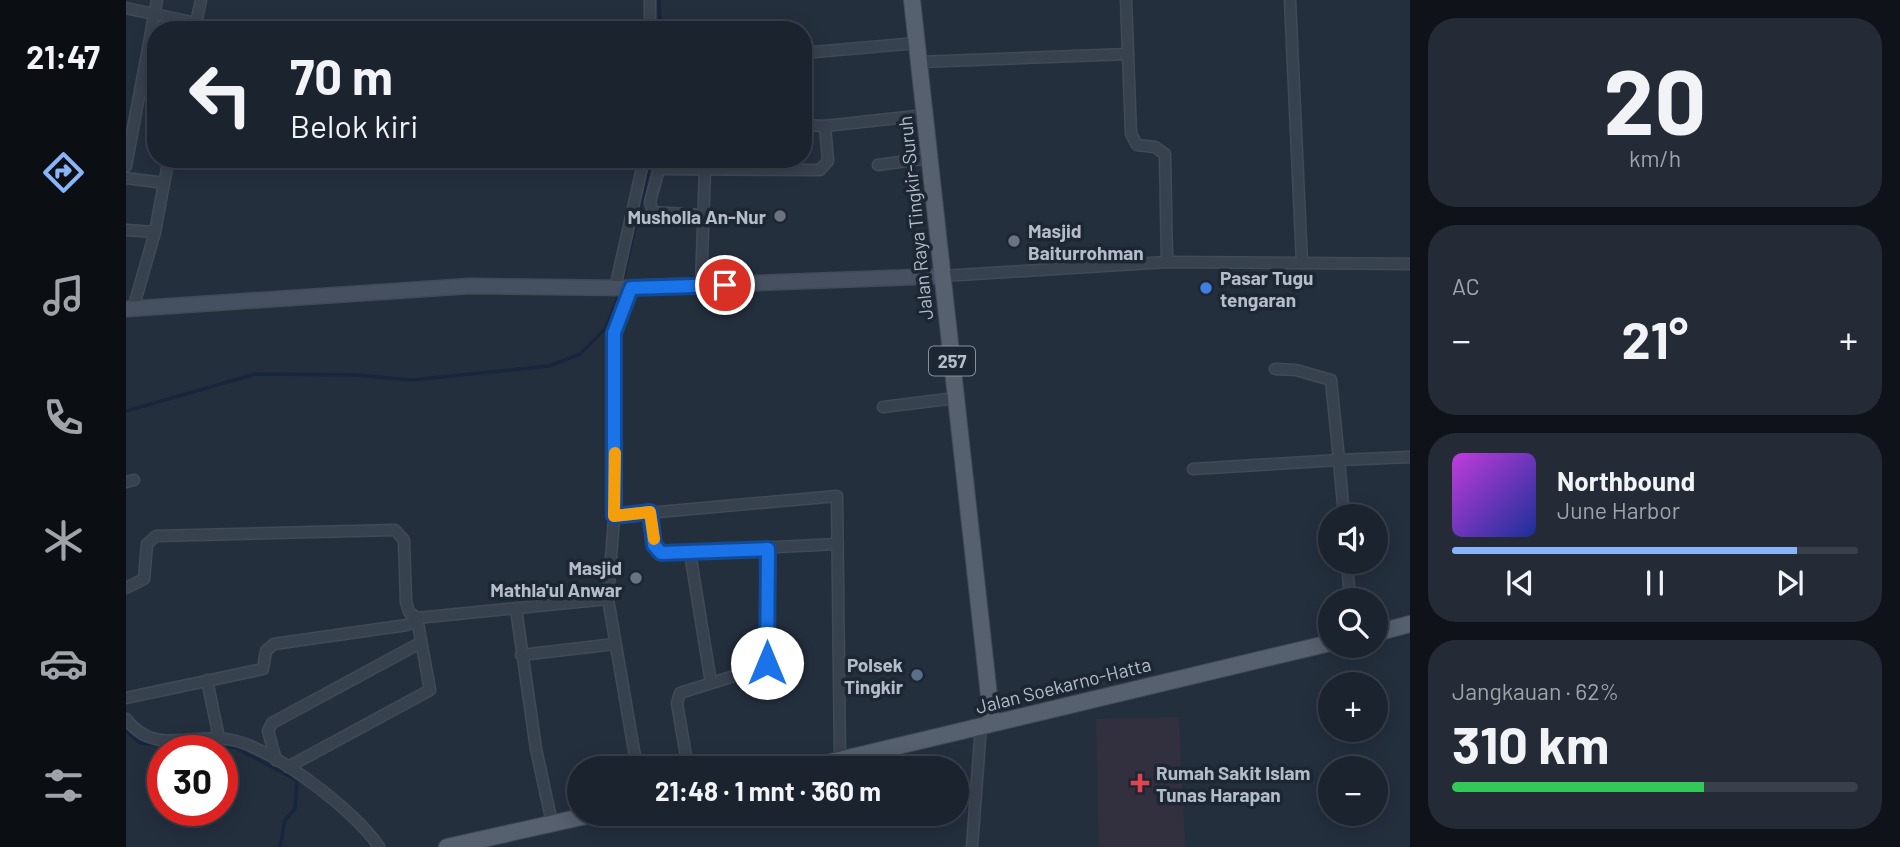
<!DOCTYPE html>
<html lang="id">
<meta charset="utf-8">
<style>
:root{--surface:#1b232e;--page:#242b36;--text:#f1f3f6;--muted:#a0a4aa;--line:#39404a;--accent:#8ab4f8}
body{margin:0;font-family:Barlow,sans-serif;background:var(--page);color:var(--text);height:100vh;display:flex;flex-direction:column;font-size:26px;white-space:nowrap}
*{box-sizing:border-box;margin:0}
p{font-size:23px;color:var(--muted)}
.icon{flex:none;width:38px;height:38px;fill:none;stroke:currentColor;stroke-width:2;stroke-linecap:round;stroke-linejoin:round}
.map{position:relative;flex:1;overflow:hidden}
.details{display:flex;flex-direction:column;gap:18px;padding:18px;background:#0f1319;width:490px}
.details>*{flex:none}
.guide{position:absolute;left:21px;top:21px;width:665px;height:147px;border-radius:28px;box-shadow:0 4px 18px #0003,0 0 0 2px var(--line);background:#1b232e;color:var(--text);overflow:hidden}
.tools{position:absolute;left:1192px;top:504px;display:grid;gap:14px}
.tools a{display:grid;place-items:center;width:70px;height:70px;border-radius:50%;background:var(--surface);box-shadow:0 4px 18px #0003,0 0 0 2px var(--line);font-size:35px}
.speed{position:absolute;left:21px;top:735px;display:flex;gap:14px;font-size:35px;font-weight:700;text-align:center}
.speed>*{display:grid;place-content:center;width:91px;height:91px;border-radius:50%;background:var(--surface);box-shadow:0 4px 18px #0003,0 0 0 2px var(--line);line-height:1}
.speed .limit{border:10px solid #d22;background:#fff;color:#111}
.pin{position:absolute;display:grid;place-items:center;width:60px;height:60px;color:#fff;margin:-30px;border:4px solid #fff;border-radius:50%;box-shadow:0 2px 7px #0007}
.me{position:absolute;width:77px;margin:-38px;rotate:0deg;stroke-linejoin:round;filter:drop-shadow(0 0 5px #0008)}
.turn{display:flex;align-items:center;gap:24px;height:147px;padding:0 28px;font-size:32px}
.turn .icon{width:91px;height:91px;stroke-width:2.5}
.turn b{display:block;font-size:49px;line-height:60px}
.big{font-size:52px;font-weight:700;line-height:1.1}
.details .tile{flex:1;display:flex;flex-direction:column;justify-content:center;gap:10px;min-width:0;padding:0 24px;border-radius:28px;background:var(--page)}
.details .dial{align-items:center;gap:0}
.dial b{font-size:91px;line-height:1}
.song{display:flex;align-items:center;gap:21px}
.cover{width:84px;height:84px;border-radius:10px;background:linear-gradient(135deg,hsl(290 70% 55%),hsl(230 70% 35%))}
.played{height:7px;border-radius:4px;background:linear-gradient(90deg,var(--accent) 85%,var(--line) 85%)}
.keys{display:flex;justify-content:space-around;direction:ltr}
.heat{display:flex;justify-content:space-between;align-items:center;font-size:38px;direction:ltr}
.charge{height:10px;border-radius:5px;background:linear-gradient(90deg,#34c759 62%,var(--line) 0)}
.trip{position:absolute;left:441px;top:756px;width:402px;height:70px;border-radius:35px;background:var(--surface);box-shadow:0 4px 18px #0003,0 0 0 2px var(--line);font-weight:700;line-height:70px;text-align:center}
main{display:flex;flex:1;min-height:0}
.tabs{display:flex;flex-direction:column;width:126px;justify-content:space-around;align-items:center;background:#0b0e12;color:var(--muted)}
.tabs .icon{width:49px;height:49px}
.tabs .current{color:var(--accent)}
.tabs b{font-size:32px;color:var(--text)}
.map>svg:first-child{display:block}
</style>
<main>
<nav class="tabs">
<b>21:47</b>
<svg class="icon current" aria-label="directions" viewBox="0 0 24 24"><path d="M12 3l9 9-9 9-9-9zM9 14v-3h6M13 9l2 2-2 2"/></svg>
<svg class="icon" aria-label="music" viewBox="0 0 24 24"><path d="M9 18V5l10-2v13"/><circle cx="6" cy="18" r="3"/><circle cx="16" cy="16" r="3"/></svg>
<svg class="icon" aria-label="phone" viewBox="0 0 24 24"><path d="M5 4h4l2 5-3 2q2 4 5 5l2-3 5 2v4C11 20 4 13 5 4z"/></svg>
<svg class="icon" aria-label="climate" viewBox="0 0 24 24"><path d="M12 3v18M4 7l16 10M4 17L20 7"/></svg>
<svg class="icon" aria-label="car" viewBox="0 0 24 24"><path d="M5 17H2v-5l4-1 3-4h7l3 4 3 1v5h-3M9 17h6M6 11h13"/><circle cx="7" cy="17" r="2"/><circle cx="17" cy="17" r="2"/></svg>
<svg class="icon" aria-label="filters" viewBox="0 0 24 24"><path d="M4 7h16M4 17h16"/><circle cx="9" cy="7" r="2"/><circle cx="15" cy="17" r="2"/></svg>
</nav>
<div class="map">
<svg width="1284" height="847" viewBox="0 0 1284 847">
<rect width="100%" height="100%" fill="#242f3e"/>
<path fill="#32303f" d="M1053,717L1059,847H973L970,719Z"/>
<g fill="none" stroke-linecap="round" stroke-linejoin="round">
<g stroke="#17263c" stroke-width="3.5">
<path d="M533,0L534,30"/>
<path d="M496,283L525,159"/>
<path d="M0,411L130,374L230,375L286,380L423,366L454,354L480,328L494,291"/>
<path d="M0,731L14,743L35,745"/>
<path d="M50,746L108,747L171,780L169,809L159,820L154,847"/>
</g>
<defs>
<g id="street">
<path d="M524,0V30"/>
<path d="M1000,0L1005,134L1011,145L1029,147L1039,154L1041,262"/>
<path d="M1164,0L1176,263"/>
<path d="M0,8L70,23"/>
<path d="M69,28L75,0"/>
<path d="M677,53L791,43"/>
<path d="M793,62L1002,54"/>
<path d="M677,125L699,126"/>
<path d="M534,159L533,169L694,170L702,161L699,126L799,115"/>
<path d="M752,165L803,158"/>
<path d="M0,166L31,0"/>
<path d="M533,169L524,202L527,212L576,215"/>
<path d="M0,178L38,183L29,232L7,309"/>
<path d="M38,183L43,159"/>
<path d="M0,230L29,232"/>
<path d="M817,276L1041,262L1284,264"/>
<path d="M575,286L579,169"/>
<path d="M489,288L518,159"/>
<path d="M505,288L488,333L489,504L482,599L511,768"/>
<path d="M757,407L830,398"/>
<path d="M1067,469L1213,460L1205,380L1170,370L1149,369"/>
<path d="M0,482L8,480"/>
<path d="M524,512L529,545L535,553L712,544"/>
<path d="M488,516L711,496L714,760"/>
<path d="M1218,516L1213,460L1284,457"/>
<path d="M564,553L585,683"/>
<path d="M1221,562L1224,600"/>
<path d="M0,588L18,579L21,544L30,536L269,530L278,540L280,602L283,612L291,618L482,599"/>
<path d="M390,609L410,749L426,823"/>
<path d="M395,655L489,644"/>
<path d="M81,680L93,738"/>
<path d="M0,698L137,669L140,651L148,644L281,625L291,620"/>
<path d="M0,719C29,757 66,732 106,740C147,748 231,812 253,847"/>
<path d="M150,760L142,731L146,723L294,643"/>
<path d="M162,767L304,690L291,618"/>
<path d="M562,768L551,703L554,693L637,667L641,663L642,549"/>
<path d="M846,847L855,726"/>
</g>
<path id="secondary" d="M0,309L344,286L498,288L817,276"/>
<g id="primary">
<path d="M786,0L866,723"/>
<path d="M1250,633L1284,624"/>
<path d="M680,768L1204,643"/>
<path d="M321,847L469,814"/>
</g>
</defs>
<use href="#street" stroke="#414a57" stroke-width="13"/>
<use href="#secondary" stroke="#414a57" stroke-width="17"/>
<use href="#primary" stroke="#414a57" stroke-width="18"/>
<use href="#street" stroke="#38414e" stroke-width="10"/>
<use href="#secondary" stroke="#465061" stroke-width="14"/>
<use href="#primary" stroke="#56606e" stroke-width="16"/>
</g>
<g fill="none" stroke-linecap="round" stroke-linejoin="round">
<defs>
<path id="route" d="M599,285L505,288L488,333V516L524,512L528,545L535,553L642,549L641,663"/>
</defs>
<use href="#route" stroke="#114b97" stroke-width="18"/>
<use href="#route" stroke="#1a73e8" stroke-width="12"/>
<path stroke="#f59e0b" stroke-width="12" d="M489,453L488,516L524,512L528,539"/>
</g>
<g fill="#6b7280" stroke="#1d2633" stroke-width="2.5">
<circle cx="654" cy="216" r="7"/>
<circle cx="888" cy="241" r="7"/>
<circle cx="510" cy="578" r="7"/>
</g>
<circle fill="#3f7fe0" stroke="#1d2633" stroke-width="2.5" cx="1080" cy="288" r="7"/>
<circle fill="#5c6f8a" stroke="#1d2633" stroke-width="2.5" cx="791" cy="675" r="7"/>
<path fill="#e0444e" stroke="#1d2633" stroke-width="2.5" d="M1010.5 772.5h7v7h7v7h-7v7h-7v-7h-7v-7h7z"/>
<g text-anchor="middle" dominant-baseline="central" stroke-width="7" stroke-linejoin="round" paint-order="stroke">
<rect fill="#1d2633" stroke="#878f9c" stroke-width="2" x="803" y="346.5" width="46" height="29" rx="5"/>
<g font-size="18" font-weight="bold" fill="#b4bcc9">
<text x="826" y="361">257</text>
</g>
<g font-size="19" font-weight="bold" fill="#b4bcc9" stroke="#1d2633" text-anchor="end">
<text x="640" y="216">Musholla An-Nur</text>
<text x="902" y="230" text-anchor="start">Masjid<tspan x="902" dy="22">Baiturrohman</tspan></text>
<text x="1094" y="277" text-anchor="start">Pasar Tugu<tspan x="1094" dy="22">tengaran</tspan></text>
<text x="496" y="567">Masjid<tspan x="496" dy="22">Mathla'ul Anwar</tspan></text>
<text x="777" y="664">Polsek<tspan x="777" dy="22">Tingkir</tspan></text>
<text x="1030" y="772" text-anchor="start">Rumah Sakit Islam<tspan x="1030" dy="22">Tunas Harapan</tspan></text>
</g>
<g font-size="19" fill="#b4bcc9" stroke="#1d2633">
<text transform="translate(789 218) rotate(-96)">Jalan Raya Tingkir-Suruh</text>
<text transform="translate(937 685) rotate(-14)">Jalan Soekarno-Hatta</text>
</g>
</g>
</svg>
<div class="tools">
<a><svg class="icon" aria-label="sound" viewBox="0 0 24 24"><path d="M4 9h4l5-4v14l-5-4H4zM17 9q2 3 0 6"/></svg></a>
<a><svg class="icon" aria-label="search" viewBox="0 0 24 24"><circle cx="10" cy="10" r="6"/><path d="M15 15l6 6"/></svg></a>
<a>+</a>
<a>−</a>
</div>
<div class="speed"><div class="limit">30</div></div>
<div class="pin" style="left:599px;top:285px;background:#d93025"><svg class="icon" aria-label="arrive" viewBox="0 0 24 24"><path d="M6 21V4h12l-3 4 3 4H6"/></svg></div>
<svg class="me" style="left:641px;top:663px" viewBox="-20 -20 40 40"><circle r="19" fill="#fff"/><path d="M0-13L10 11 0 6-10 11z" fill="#1a73e8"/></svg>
<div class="trip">21:48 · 1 mnt · 360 m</div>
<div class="guide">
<div class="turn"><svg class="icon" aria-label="left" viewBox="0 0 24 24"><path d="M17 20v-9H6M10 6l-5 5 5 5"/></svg><div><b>70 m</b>Belok kiri</div></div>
</div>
</div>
<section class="details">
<div class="tile dial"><b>20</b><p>km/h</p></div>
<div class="tile"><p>AC</p>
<div class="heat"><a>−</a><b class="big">21°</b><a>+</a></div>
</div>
<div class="tile">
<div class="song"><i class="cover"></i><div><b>Northbound</b><p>June Harbor</p></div></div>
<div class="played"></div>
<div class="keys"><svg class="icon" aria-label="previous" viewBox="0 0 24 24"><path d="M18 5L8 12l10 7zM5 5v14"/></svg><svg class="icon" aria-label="pause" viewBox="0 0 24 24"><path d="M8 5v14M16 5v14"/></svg><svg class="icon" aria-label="next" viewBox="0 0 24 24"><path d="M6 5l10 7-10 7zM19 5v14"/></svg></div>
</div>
<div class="tile"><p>Jangkauan · 62%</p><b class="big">310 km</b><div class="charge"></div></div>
</section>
</main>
